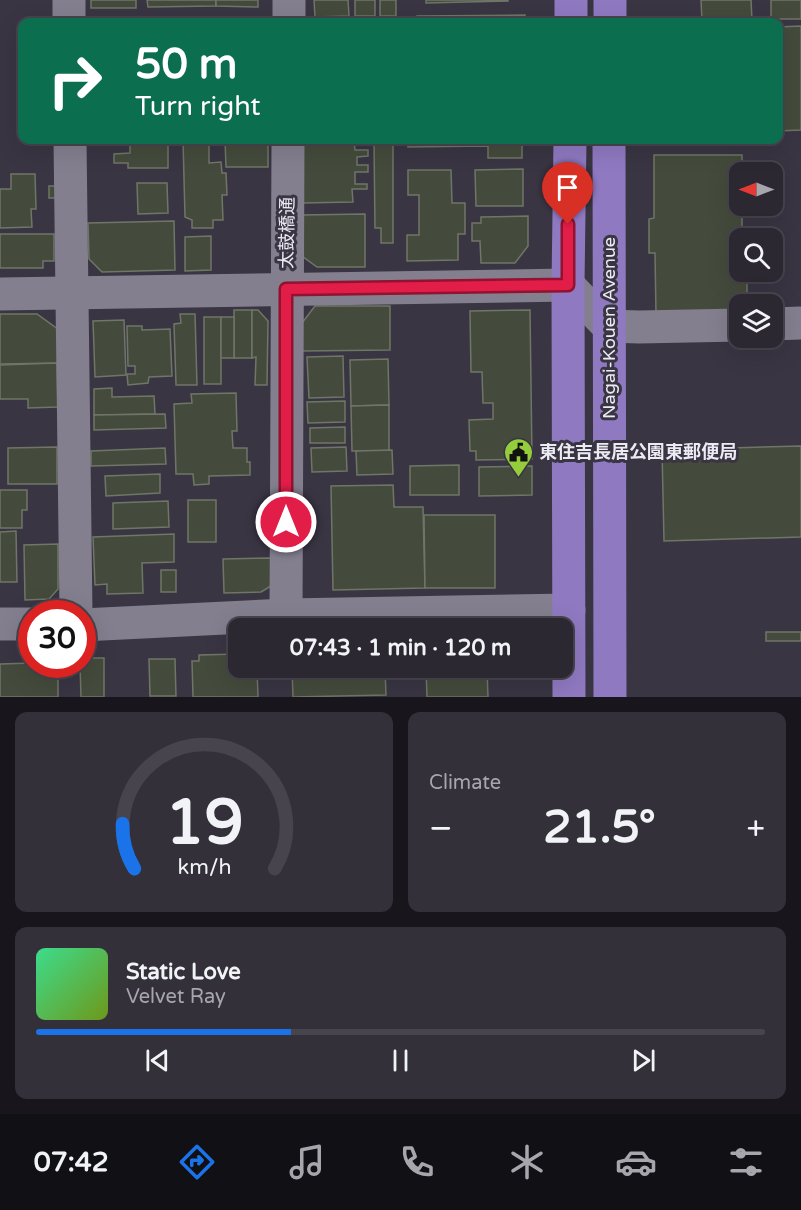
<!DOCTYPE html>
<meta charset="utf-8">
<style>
:root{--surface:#2b2832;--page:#33303a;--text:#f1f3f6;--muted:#a6a6ac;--line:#47444d;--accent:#1a73e8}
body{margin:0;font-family:"Varela Round","Noto Sans JP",sans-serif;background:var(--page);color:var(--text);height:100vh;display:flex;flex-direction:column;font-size:22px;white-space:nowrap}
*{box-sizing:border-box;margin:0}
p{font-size:20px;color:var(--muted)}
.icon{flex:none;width:33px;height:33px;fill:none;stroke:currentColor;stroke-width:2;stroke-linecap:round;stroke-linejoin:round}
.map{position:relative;height:697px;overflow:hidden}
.side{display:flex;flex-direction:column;gap:15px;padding:15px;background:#18161c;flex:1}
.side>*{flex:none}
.top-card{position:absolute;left:18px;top:18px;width:765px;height:126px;border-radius:12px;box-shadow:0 6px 24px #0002,0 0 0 2px var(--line);background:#0b6e4f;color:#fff;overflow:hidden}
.needle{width:39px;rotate:270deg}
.controls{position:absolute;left:729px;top:162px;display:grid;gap:12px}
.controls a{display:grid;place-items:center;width:54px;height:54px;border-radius:12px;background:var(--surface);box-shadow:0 6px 24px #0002,0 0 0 2px var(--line);font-size:30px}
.speed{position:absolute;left:18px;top:600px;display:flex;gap:12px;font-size:30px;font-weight:700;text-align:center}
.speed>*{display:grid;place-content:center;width:78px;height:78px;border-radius:50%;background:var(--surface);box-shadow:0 6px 24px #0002,0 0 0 2px var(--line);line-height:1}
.speed .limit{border:9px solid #d22;background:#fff;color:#111}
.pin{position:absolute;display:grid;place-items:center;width:51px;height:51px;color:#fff;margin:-62px -26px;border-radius:50% 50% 50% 0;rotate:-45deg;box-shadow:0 0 6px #0007}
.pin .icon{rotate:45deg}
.me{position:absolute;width:66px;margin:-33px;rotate:0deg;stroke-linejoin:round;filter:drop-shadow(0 0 4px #0008)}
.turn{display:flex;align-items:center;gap:21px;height:126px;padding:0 18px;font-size:27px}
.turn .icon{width:78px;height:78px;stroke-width:2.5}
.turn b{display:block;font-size:42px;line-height:51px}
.big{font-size:45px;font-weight:700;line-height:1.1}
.side .card{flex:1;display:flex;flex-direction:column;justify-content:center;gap:9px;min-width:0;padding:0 21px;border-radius:12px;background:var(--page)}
.side .dial{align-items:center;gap:0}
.dial svg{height:156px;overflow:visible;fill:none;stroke:var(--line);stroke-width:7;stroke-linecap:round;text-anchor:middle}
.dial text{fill:var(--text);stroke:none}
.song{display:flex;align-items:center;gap:18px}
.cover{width:72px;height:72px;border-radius:9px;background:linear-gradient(135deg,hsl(150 70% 55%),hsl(80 70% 35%))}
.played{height:6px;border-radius:3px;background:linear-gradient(90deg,var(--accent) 35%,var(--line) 35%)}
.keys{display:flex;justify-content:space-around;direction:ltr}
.heat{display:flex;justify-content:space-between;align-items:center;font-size:33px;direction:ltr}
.side .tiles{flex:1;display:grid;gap:15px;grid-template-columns:1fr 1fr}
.card:last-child{grid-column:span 2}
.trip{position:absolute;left:228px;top:618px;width:345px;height:60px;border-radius:12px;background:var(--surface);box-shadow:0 6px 24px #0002,0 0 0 2px var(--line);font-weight:700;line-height:60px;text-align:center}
.dock{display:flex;height:96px;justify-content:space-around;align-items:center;background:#111014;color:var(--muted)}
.dock .icon{width:42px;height:42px}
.dock .current{color:var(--accent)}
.dock b{font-size:27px;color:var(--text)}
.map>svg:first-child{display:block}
</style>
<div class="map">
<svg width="801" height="697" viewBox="0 0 801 697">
<rect width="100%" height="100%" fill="#393543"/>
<g fill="#444b3c" stroke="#6f7667" stroke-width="1.5">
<rect x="91" y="0" width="45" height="8"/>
<path d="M147,0H216V6L148,7Z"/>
<path d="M216,0H258V7L216,6Z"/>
<path d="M314,0H348L349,16L315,17Z"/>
<rect x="355" y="0" width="20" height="16"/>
<rect x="380" y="0" width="16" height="16"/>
<path d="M426,0H508V1L426,3Z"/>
<path d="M701,0H751L752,20L702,21Z"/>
<rect x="771" y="0" width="30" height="19"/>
<path d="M525,15L526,22H417V16Z"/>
<path d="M152,19V22H103V20Z"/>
<rect x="163" y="19" width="87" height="3"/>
<path d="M801,26V130L778,131V27Z"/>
<path d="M130,140H168V168H128V163H114V154L130,153Z"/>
<path d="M183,140H209V163L221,162L222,173H226L227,195H222L223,220H213V228H192V220L185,217Z"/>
<path d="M225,140H268V167H226Z"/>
<path d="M301,140H367V141H354L355,150H368V156L357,157V165H368V172H355V184H367V189H352L353,202L302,203Z"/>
<path d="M408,140H522V158H488V146L408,147Z"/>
<path d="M374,142H393V243H381V228H375Z"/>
<path d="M654,155H742V172H740V206H742V238H740V272H747V304H740V312L656,314L655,253H649V219L654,218Z"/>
<path d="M523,169V206H476L475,170Z"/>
<path d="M408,170H451L452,203H465V234H458V260L407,261V235H419V195H408Z"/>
<path d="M11,174H35L36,209H31L32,227L0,228V189H11Z"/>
<path d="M137,183H167L168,213L138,214Z"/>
<rect x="49" y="186" width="9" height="12"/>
<path d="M365,214V267H317L302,256V215Z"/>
<path d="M528,216V246L515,263H481L480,241H472V223H481V217Z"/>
<path d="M174,221L175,270L102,272L89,259L88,223Z"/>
<path d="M0,234H54V261H43V268H0Z"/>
<path d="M211,236V270L185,271V237Z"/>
<path d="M315,306H390V350L302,351V323Z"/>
<rect x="234" y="310" width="18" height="48"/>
<path d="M252,310H258L268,321L267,385H255L256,357L252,358Z"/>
<path d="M530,310L532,459L476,460V451H470L469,420L493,419V403H483L482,372H471L470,311Z"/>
<path d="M0,314H37L59,330V363L0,364Z"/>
<path d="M180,314H195L197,385H176L174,324L181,323Z"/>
<rect x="204" y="317" width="17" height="67"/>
<rect x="221" y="317" width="13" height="41"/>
<path d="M124,320L126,375L95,377L93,321Z"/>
<path d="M127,326H142V330L170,329L172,376L149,377L148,383L128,385L127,374H135V366H128Z"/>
<path d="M343,356L344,397L309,398L307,357Z"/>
<path d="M388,359L389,405L351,406L350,360Z"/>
<path d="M57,363L58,407L28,408V399H0V365Z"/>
<path d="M112,388V397L154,396L155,414L94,415V389Z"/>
<path d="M236,393L237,431H232L233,448H247V462H250V475L209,476V484L194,485L193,474H176L174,404L192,403L191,394Z"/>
<path d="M345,401V422L308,423L307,402Z"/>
<path d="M389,405V451H352L351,406Z"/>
<path d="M165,414L166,428L94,430V415Z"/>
<path d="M345,427V443H310V428Z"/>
<path d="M801,446V537L664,541L662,450Z"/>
<path d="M57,447V484H8V448Z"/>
<path d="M346,447L347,471L312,472L311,448Z"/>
<path d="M165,448L166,464L91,466V451Z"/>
<path d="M392,450L393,474L357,475L356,451Z"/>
<path d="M459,465V495H410V466Z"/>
<path d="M532,466V495L479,496V467Z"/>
<path d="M160,474V493L106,496L105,476Z"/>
<path d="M393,485L394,507H423L425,588L333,590L331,486Z"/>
<path d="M0,490H27V510H22V528H0Z"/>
<rect x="188" y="500" width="28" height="42"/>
<path d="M168,501L169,527L113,529V503Z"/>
<path d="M424,515H495V588H425Z"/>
<path d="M16,531L17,582H0V532Z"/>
<path d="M174,534V562L142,563L143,593L107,594V584L95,585L93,537Z"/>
<path d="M58,544V589L49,599L25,600L24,545Z"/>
<path d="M271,558V586L261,592L224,593L223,559Z"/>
<rect x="161" y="570" width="15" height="22"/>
<rect x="766" y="632" width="35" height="9"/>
<path d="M238,654V668H257L258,697H193L192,661H199V655Z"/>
<path d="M82,658H104V697H81L80,664H82Z"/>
<path d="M149,659H175L176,696H150Z"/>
<path d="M32,663L58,664V697H0V664Z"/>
<path d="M292,668H385L386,695L293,697Z"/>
<path d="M426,668H487L488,697H427Z"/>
</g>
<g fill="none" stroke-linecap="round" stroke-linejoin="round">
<g stroke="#837f8f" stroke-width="33">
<path d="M69,0V22"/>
<path d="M289,22V0"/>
<path d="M70,140L76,614"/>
<path d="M0,294L568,285L608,326L639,327L740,325"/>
<path d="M772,324L801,323"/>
<path d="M286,615L288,140"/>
<path d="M0,624H32"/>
<path d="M82,625L286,615L569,610"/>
</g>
<g stroke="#8f79c1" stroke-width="33">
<path d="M571,22V0"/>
<path d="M610,22V0"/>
<path d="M609,140L610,697"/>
<path d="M569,697L568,285L570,140"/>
</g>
</g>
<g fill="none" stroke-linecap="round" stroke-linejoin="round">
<defs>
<path id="route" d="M286,522V289L568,285V224"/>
</defs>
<use href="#route" stroke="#92132f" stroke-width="15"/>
<use href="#route" stroke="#e11d48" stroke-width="10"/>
</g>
<defs>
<symbol id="civic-pin" viewBox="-11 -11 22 30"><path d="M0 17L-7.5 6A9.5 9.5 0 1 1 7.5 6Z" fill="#94cc3c" stroke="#393543"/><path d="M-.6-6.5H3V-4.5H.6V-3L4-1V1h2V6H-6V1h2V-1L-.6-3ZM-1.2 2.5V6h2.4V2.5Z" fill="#111"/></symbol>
</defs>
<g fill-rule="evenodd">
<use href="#civic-pin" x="502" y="436" width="33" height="45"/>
</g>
<g text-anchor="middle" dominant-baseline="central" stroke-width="6" stroke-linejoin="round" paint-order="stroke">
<g font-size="18" fill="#eceaf3" stroke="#393543">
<text transform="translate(287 233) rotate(-89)">太鼓橋通</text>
<text transform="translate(609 328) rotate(-90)">Nagai-Kouen Avenue</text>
</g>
<g font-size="18" font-weight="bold" fill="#eceaf3" stroke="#393543" text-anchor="start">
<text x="539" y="452">東住吉長居公園東郵便局</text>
</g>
</g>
</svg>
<div class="controls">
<a><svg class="needle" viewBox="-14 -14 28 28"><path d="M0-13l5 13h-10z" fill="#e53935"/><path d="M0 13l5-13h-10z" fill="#a6a6ac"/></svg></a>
<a><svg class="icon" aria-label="search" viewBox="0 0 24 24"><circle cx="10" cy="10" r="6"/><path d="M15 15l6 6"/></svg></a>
<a><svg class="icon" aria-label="layers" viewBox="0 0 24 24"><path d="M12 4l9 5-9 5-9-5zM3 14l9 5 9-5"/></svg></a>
</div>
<div class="speed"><div class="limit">30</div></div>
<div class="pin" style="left:568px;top:224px;background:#d93025"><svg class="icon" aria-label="arrive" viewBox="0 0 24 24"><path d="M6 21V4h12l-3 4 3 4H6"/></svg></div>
<svg class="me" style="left:286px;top:522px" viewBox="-20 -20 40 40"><circle r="17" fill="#e11d48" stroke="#fff" stroke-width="3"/><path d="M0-11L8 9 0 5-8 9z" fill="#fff"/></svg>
<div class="trip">07:43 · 1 min · 120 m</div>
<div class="top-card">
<div class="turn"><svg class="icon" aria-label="right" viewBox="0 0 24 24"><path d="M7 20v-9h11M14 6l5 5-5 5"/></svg><div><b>50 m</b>Turn right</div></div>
</div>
</div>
<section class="side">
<div class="tiles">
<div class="card dial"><svg viewBox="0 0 100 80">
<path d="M14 69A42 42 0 1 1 86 69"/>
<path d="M14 69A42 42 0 0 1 8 46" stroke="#1a73e8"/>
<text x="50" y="56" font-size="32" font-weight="700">19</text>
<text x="50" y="72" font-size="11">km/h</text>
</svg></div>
<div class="card"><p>Climate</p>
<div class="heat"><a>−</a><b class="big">21.5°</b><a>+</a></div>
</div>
<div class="card">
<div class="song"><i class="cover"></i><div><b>Static Love</b><p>Velvet Ray</p></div></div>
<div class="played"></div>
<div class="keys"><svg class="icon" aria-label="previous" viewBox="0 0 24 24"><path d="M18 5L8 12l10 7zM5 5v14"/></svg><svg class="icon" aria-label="pause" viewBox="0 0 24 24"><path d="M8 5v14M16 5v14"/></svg><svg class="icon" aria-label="next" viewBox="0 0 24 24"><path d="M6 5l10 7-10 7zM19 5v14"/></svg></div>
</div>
</div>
</section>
<nav class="dock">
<b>07:42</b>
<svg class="icon current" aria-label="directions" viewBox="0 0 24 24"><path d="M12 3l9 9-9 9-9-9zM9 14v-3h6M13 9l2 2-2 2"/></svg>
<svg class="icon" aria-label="music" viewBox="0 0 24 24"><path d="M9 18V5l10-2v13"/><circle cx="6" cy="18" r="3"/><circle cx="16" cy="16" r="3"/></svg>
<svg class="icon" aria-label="phone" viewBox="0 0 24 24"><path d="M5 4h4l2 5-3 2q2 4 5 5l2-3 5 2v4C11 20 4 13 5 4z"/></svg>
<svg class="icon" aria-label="climate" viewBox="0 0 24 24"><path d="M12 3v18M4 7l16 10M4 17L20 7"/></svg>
<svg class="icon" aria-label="car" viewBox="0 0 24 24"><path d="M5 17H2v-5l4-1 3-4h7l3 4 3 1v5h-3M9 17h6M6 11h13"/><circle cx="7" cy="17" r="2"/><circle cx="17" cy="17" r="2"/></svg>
<svg class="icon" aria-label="filters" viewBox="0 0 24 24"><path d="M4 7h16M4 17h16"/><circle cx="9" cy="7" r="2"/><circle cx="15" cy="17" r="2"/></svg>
</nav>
